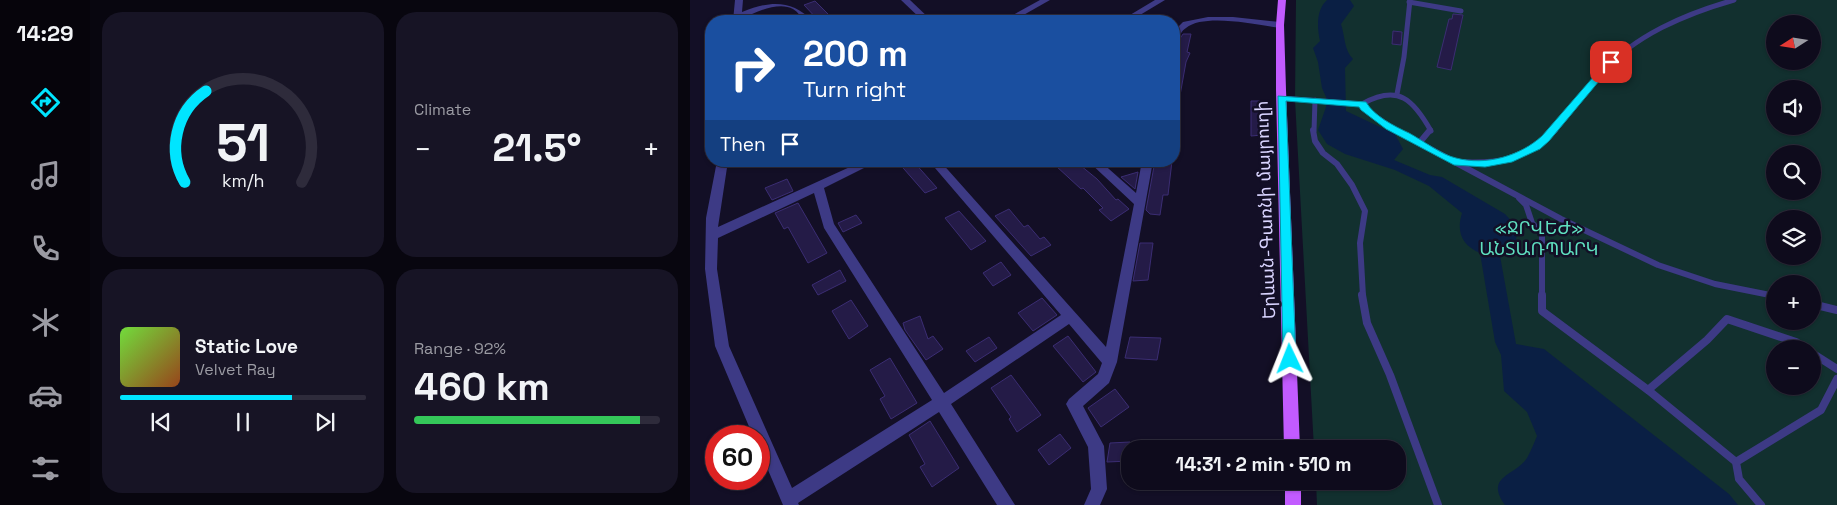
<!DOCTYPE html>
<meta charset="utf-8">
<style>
:root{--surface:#0e0b1c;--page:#171425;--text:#f1f3f6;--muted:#9b9ba3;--line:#2e2b3b;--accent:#00e5ff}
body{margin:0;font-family:"Space Grotesk","Noto Sans Armenian",sans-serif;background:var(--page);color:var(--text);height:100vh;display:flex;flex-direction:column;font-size:19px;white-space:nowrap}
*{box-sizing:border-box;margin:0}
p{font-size:16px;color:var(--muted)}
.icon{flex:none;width:28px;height:28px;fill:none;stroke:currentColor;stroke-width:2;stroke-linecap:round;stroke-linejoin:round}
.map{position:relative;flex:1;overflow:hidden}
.sheet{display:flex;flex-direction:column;gap:12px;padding:12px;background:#08060f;width:600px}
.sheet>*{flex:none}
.banner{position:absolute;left:15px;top:15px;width:475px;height:152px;border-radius:20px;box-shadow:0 1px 4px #0004,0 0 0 1px var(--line);background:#1a4fa0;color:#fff;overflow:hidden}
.needle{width:32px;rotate:258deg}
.buttons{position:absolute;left:1076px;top:15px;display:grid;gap:10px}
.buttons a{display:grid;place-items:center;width:55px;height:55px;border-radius:50%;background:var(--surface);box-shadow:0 1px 4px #0004,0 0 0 1px var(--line);font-size:25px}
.speed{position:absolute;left:15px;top:425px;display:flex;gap:10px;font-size:25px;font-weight:700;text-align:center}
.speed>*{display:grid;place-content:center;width:65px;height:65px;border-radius:50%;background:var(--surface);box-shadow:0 1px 4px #0004,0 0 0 1px var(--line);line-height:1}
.speed .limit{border:8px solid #d22;background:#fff;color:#111}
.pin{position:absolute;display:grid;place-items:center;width:42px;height:42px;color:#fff;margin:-21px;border-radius:10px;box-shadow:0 2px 8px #0006}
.me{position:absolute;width:55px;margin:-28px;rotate:358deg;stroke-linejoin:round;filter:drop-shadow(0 0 4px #0008)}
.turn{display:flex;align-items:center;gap:18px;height:105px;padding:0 15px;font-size:22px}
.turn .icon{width:65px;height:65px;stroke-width:2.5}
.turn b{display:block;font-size:35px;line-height:42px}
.then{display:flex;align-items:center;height:48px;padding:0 15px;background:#0003;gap:10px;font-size:19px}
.big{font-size:38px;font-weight:700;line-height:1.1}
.sheet .tile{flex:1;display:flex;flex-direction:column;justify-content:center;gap:8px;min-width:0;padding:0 18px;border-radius:20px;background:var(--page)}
.sheet .dial{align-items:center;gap:0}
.dial svg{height:130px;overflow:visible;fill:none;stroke:var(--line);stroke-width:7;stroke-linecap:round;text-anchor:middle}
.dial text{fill:var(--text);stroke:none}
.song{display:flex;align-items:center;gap:15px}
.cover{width:60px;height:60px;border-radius:8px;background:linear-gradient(135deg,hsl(100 70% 55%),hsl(20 70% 35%))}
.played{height:5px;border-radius:2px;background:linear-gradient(90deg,var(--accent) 70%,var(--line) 70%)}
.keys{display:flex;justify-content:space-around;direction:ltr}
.heat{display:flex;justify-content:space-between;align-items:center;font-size:28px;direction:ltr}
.charge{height:8px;border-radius:4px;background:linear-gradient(90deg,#34c759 92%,var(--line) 0)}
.sheet .tiles{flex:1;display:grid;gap:12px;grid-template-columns:repeat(2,1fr)}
.trip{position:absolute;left:431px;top:440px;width:285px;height:50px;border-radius:20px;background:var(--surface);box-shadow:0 1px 4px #0004,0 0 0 1px var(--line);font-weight:700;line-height:50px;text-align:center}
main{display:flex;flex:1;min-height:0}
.menu{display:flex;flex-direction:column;width:90px;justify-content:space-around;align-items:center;background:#06040b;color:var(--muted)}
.menu .icon{width:35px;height:35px}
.menu .on{color:var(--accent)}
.menu b{font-size:22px;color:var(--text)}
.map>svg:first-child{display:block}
</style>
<main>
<nav class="menu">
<b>14:29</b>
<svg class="icon on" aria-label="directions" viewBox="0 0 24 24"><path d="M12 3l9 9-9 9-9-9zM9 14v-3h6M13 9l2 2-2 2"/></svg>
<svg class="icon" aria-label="music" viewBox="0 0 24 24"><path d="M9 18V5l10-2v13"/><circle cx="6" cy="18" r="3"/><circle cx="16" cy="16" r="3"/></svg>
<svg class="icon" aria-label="phone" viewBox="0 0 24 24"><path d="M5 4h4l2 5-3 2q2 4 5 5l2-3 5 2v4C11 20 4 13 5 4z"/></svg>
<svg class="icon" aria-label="climate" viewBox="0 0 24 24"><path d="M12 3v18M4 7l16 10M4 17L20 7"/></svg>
<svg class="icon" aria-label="car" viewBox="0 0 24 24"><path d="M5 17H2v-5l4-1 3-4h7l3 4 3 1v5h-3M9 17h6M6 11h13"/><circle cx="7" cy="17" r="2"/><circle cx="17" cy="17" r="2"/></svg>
<svg class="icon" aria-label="filters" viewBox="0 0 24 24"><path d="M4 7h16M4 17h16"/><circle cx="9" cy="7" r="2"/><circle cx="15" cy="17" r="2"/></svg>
</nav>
<section class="sheet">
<div class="tiles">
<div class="tile dial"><svg viewBox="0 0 100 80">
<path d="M14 69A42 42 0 1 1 86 69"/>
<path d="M14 69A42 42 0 0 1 27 13" stroke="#00e5ff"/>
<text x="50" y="56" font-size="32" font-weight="700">51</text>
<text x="50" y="72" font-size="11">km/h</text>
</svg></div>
<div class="tile"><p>Climate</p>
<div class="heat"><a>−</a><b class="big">21.5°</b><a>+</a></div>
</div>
<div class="tile">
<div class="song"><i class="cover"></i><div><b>Static Love</b><p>Velvet Ray</p></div></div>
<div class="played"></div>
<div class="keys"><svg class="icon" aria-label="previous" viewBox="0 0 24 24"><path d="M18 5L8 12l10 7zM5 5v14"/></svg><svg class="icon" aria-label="pause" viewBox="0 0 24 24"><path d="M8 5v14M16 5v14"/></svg><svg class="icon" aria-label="next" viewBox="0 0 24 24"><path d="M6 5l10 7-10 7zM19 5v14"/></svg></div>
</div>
<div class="tile"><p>Range · 92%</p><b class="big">460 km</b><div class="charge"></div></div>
</div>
</section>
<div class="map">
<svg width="1147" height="505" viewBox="0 0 1147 505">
<rect width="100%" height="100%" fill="#130f26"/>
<path fill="#12302f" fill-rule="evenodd" d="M606,0H1147V505H627L626,481H708V449H624L605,100ZM1085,24H1122V61H1085ZM1085,89H1122V126H1085ZM1085,154H1122V191H1085ZM1085,219H1122V256H1085ZM1085,284H1122V321H1085ZM1085,349H1122V386H1085Z"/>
<path fill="#0a1f44" d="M637,0H660L664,6L651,24C655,36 654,50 663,59L655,68L656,111L705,134L713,149L704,160L740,175L752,177L815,214L827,227C827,243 825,249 810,256L826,344L854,349L1039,494L1048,505H815C794,476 825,476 837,458C841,451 844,443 847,436L837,412L814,391L811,355L805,342L790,253C772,245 766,232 772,213L739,186L705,170L655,154L637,144L628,130L636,107V97L632,88L628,62L623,48L630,41C627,27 626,10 637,0Z"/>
<g fill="#241b47" stroke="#3b2d73">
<path d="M125,1L145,21H129L114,5Z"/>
<path d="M763,14L773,15L761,70L747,67L759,19H762Z"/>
<path d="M703,31L712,32L711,45L702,44Z"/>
<path d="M493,34H501L497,52L500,53L496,62L489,101L484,100V56L487,43Z"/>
<path d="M561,101H574L575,115H571L572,135L561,136Z"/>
<path d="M207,161H223L247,188L235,193Z"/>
<path d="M373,161H385L407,179L426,200L428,199L439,209L421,221L409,210L413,208L393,188L391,189L366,166Z"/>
<path d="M465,161H482L478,195H473L470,215L460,214L456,210Z"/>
<path d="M448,172L445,189L431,177Z"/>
<path d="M97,179L103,191L82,200L75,188Z"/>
<path d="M108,203L137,253L118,263L98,227L94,229L85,213Z"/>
<path d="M319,209L334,227L338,225L350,239L354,237L361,245L341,256L305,216Z"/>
<path d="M269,211L296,241L281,250L255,218Z"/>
<path d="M166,215L172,223L153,232L148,223Z"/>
<path d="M450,243H463L458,280L443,281Z"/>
<path d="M311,262L321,275L303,286L293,273Z"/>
<path d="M150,270L156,281L128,295L122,285Z"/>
<path d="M352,298L367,315L343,331L328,313Z"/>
<path d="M161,300L178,326L159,339L142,311Z"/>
<path d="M230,316L238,339L243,336L253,349L236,360L215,330L213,323Z"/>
<path d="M378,336L406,372L393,382L363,346Z"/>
<path d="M299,337L307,348L285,362L276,351Z"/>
<path d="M440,337L471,338L467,360L435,358Z"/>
<path d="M200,358L227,403L201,419L190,399L195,396L180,370Z"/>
<path d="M321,375L351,415L327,432L319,419L321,417L301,388Z"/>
<path d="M425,389L439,407L411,427L398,408Z"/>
<path d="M240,421L269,468L242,487L230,467L235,464L219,435Z"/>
<path d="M370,434L381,448L359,465L348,450Z"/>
<path d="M440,442V461L417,462L420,443Z"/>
</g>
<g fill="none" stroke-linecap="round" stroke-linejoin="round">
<g stroke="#3d3a85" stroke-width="5">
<path d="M719,2L771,11"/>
<path d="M707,94L714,57L720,0"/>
<path d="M591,98L672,104L675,109L707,131"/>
<path d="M672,104C708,84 723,99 741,131"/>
<path d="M624,131L625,100"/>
<path d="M864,131C881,113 894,92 910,74C945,35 995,14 1044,0"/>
</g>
<g stroke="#3d3a85" stroke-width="6">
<path d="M623,130L625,141L633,153L647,164L662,185L675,211L670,243L673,296"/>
<path d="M705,130L871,219L968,265L1025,284L1085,296"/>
<path d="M730,142L740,130"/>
<path d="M767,162C811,164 833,161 865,130"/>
<path d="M829,198L836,205L842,223L852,234V296"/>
</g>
<g stroke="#3d3a85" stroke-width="8">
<path d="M672,295L677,323L700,375L748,505"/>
<path d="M852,295V311L958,390L1046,462"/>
<path d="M1080,295L1085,296"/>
<path d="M1122,304L1147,310"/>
<path d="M1122,353L1147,369"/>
<path d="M958,390L1017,340L1037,319L1106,342L1115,349"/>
<path d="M1071,505L1049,479L1046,462L1131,410L1147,379"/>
</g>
<g fill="#3d3a85" fill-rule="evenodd">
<path d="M45,0H53L52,12C81,0 102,0 123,21H115C111,17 108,12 103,9C89,1 65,12 52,19L51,21H43Z"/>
<path d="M211,0H220L242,21H233Z"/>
<path d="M350,0H360L330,17L323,15Z"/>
<path d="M465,0H475L440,21H430Z"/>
<path d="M518,17H543L590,22L594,25L590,28C567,25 515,13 496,28C491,31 490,36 487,41L484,42V31L493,22Z"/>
<path d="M27,161H38L28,227L173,161H188L134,188L144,224L254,393L371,315L239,161H250L416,347L444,204L398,161H410L446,193L452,161H463L427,362L419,383L393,406L414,446L417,489L410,505H394L401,489L398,447L376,404L379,399L408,374L412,363L379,324L261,404L325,505H307L249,412L108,503L109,505H93L69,449V436H63L25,346L15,269L16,218ZM124,193L134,228L242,400L102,488L39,346L27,269L28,238Z"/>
</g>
<g fill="#c25bff" fill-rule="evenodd">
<path d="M588,0H596L594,25L596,90L610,449H594L586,90V25Z"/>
<rect x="595" y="481" width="16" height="24"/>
</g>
</g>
<path fill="#00e5ff" stroke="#0095a6" d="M918,60L925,62L859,141L850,149L822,162L795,167L764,165L696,129L671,110L669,107L596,101L606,359L604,363L600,365L595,363L593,359L588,96L676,102C684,116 704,126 719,133C732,140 752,155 766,158C796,166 830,156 852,136Z"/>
<g text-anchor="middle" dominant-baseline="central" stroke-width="5" stroke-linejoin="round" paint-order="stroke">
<g font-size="18" fill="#d9d4ff" stroke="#130f26">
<text transform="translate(575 210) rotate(-92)">Երևան-Գառնի մայրուղի</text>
</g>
<g font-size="18" fill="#5fe0c0" stroke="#130f26">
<text x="849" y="227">«ՋՐՎԵԺ»<tspan x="849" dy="21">ԱՆՏԱՌՊԱՐԿ</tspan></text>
</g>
</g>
</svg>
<div class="buttons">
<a><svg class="needle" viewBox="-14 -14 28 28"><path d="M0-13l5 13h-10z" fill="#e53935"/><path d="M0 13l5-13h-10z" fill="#9b9ba3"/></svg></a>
<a><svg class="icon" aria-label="sound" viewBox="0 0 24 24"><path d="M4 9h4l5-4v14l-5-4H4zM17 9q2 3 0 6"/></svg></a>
<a><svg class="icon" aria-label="search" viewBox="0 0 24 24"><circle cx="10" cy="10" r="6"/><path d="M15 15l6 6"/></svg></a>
<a><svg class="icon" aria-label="layers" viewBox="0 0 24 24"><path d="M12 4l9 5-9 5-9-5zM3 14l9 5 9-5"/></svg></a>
<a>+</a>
<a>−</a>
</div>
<div class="speed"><div class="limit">60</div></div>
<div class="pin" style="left:921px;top:62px;background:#d93025"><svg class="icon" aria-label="arrive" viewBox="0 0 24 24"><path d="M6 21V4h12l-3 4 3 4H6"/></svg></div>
<svg class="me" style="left:600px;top:359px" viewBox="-20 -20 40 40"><path d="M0-17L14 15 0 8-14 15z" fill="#00e5ff" stroke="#fff" stroke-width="4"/></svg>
<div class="trip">14:31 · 2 min · 510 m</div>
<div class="banner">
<div class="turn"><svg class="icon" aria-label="right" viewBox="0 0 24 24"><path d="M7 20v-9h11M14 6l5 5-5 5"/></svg><div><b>200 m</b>Turn right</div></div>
<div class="then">Then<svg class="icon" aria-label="arrive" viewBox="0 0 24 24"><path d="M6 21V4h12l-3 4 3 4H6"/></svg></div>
</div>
</div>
</main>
